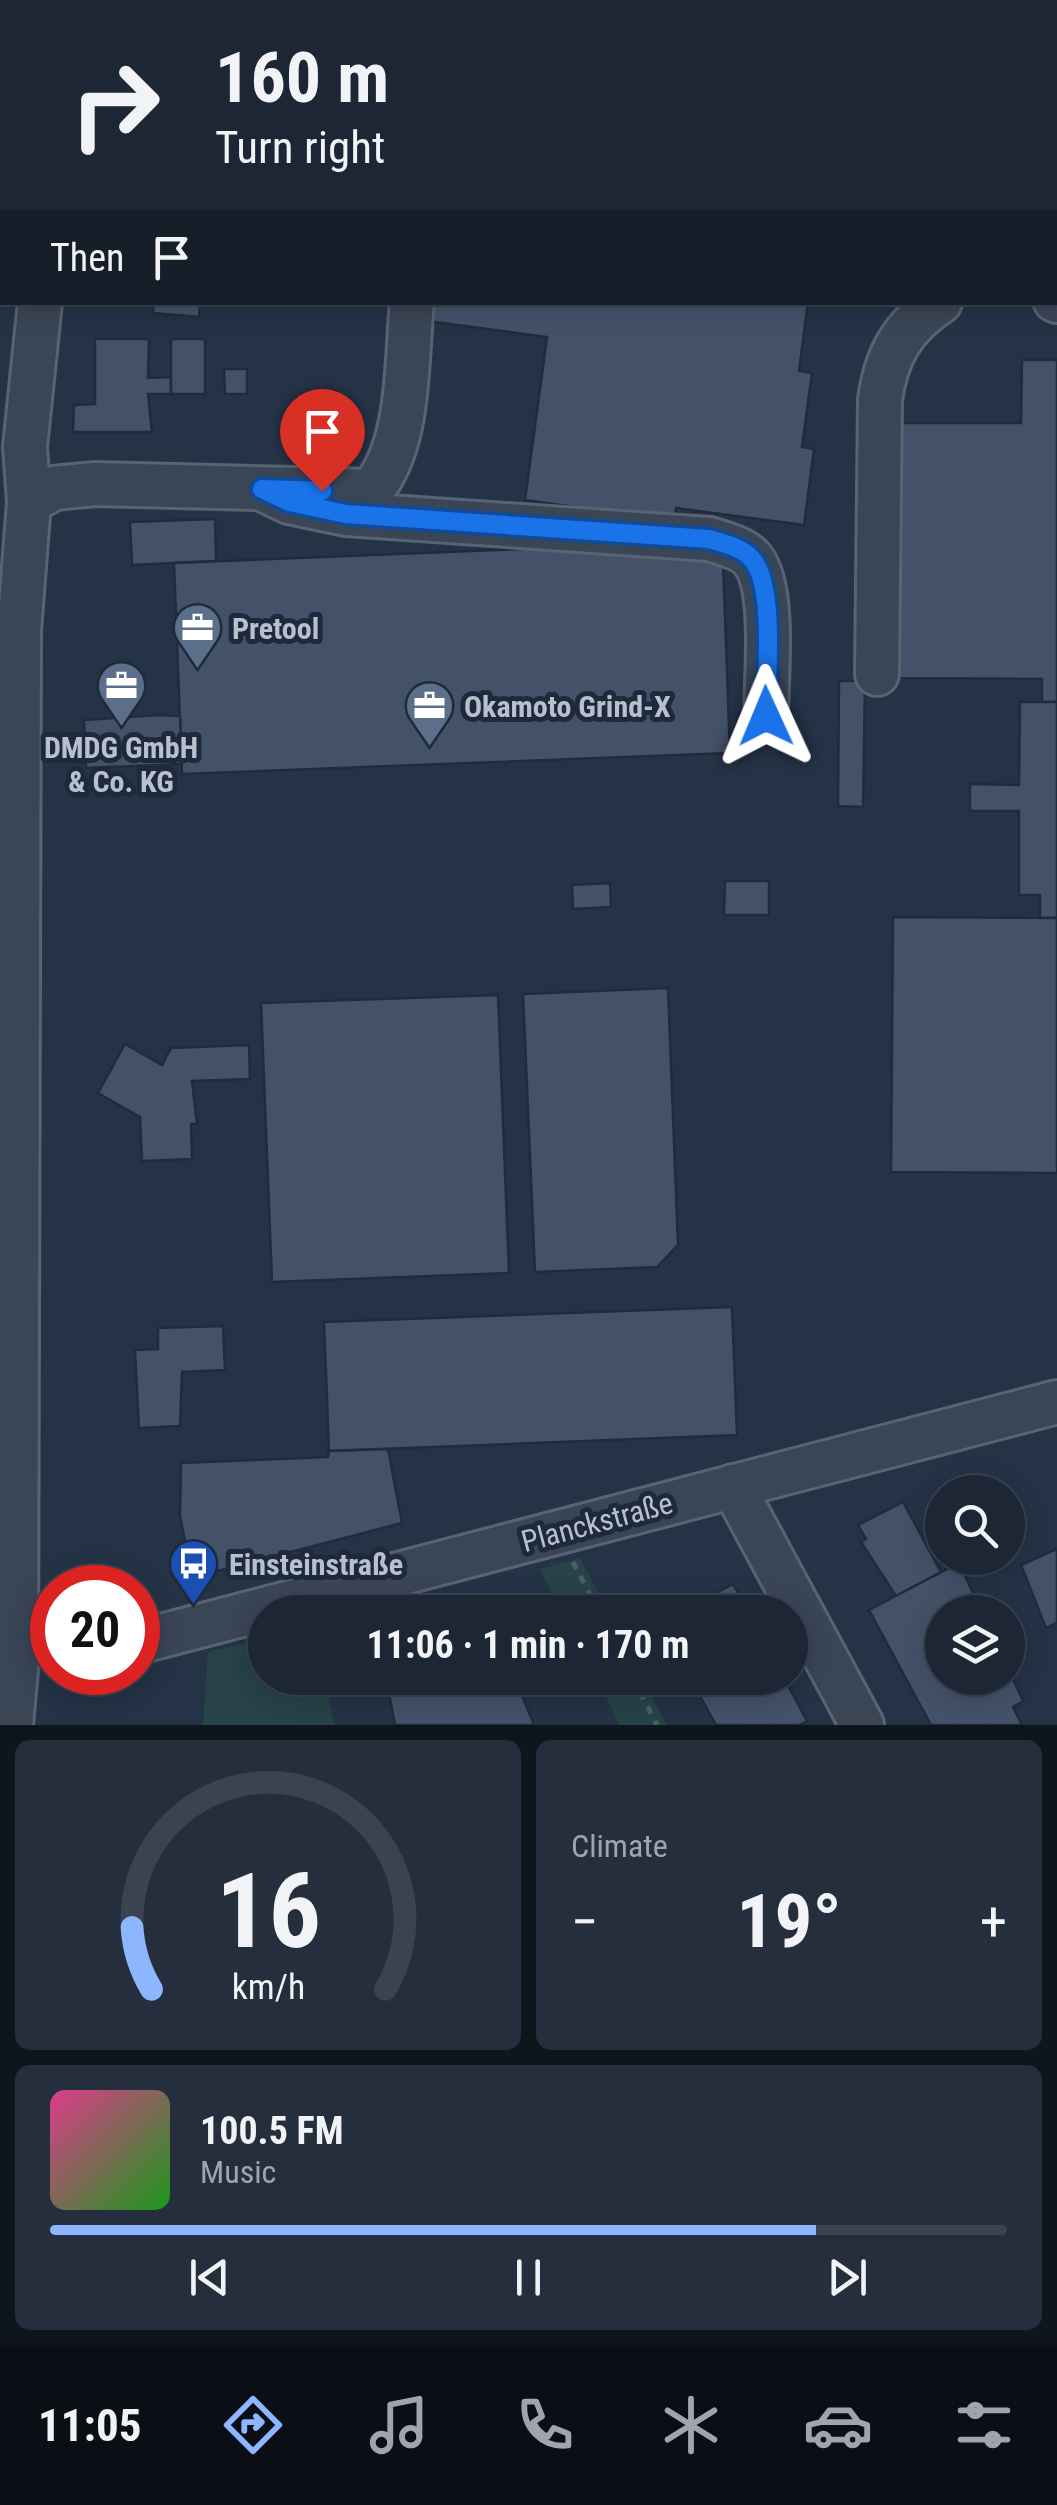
<!DOCTYPE html>
<meta charset="utf-8">
<style>
:root{--surface:#1c2635;--page:#252e3d;--text:#f1f3f6;--muted:#a0a5ad;--line:#3a4350;--accent:#8db6ff}
body{margin:0;font-family:"Roboto Condensed",sans-serif;background:var(--page);color:var(--text);height:100vh;display:flex;flex-direction:column;font-size:38px;white-space:nowrap}
*{box-sizing:border-box;margin:0}
p{font-size:32px;color:var(--muted)}
.icon{flex:none;width:55px;height:55px;fill:none;stroke:currentColor;stroke-width:2;stroke-linecap:round;stroke-linejoin:round}
.map{position:relative;height:1725px;overflow:hidden}
.sheet{display:flex;flex-direction:column;gap:15px;padding:15px;background:#0f151d;flex:1}
.sheet>*{flex:none}
.guide{position:absolute;left:0px;top:0px;width:1058px;height:305px;box-shadow:0 5px 25px #0003,0 0 0 2px var(--line);background:#1c2635;color:var(--text);overflow:hidden}
.controls{position:absolute;left:925px;top:1475px;display:grid;gap:20px}
.controls a{display:grid;place-items:center;width:100px;height:100px;border-radius:50%;background:var(--surface);box-shadow:0 5px 25px #0003,0 0 0 2px var(--line);font-size:50px}
.speed{position:absolute;left:30px;top:1565px;display:flex;gap:20px;font-size:50px;font-weight:700;text-align:center}
.speed>*{display:grid;place-content:center;width:130px;height:130px;border-radius:50%;background:var(--surface);box-shadow:0 5px 25px #0003,0 0 0 2px var(--line);line-height:1}
.speed .limit{border:15px solid #d22;background:#fff;color:#111}
.pin{position:absolute;display:grid;place-items:center;width:85px;height:85px;color:#fff;margin:-102px -42px;border-radius:50% 50% 50% 0;rotate:-45deg;box-shadow:0 0 10px #0007}
.pin .icon{rotate:45deg}
.me{position:absolute;width:110px;margin:-55px;rotate:359deg;stroke-linejoin:round;filter:drop-shadow(0 0 8px #0008)}
.turn{display:flex;align-items:center;gap:35px;height:210px;padding:0 50px;font-size:45px}
.turn .icon{width:130px;height:130px;stroke-width:2.5}
.turn b{display:block;font-size:70px;line-height:85px}
.then{display:flex;align-items:center;height:95px;padding:0 50px;background:#0003;gap:20px;font-size:38px}
.big{font-size:75px;font-weight:700;line-height:1.1}
.sheet .tile{flex:1;display:flex;flex-direction:column;justify-content:center;gap:15px;min-width:0;padding:0 35px;border-radius:15px;background:var(--page)}
.sheet .dial{align-items:center;gap:0}
.dial svg{height:260px;overflow:visible;fill:none;stroke:var(--line);stroke-width:7;stroke-linecap:round;text-anchor:middle}
.dial text{fill:var(--text);stroke:none}
.song{display:flex;align-items:center;gap:30px}
.cover{width:120px;height:120px;border-radius:15px;background:linear-gradient(135deg,hsl(330 70% 55%),hsl(120 70% 35%))}
.played{height:10px;border-radius:5px;background:linear-gradient(90deg,var(--accent) 80%,var(--line) 80%)}
.keys{display:flex;justify-content:space-around;direction:ltr}
.heat{display:flex;justify-content:space-between;align-items:center;font-size:55px;direction:ltr}
.sheet .tiles{flex:1;display:grid;gap:15px;grid-template-columns:1fr 1fr}
.tile:last-child{grid-column:span 2}
.trip{position:absolute;left:248px;top:1595px;width:560px;height:100px;border-radius:50px;background:var(--surface);box-shadow:0 5px 25px #0003,0 0 0 2px var(--line);font-weight:700;line-height:100px;text-align:center}
.menu{display:flex;height:160px;justify-content:space-around;align-items:center;background:#0b0f15;color:var(--muted)}
.menu .icon{width:70px;height:70px}
.menu .on{color:var(--accent)}
.menu b{font-size:45px;color:var(--text)}
.map>svg:first-child{display:block}
</style>
<div class="map">
<svg width="1057" height="1725" viewBox="0 0 1057 1725">
<rect width="100%" height="100%" fill="#253347"/>
<g fill="#274348">
<path d="M580,1558L609,1612H562L539,1569Z"/>
<path d="M265,1638V1678H325L334,1725H203L208,1652Z"/>
<path d="M596,1678H642L667,1725H620Z"/>
</g>
<g fill="#445269" stroke="#202c3d" stroke-width="2.5">
<path d="M154,302H200L199,317L153,313Z"/>
<path d="M423,302H808L799,371L812,373L802,447L814,449L804,525L676,508L674,521L525,500L547,337L420,320Z"/>
<path d="M95,339H149L148,378L171,377V394H148L152,432H73L74,405L95,404Z"/>
<rect x="171" y="339" width="34" height="55"/>
<path d="M1022,360H1057V702H1042V679L894,678L896,423H1021Z"/>
<path d="M224,369H247V394H225Z"/>
<path d="M215,519L216,561L132,565L130,522Z"/>
<path d="M696,542L723,562L730,753L182,774L174,563Z"/>
<path d="M839,681H865L863,807L838,806Z"/>
<path d="M1020,702H1057V918H1040V895H1019V811H970V784L1019,785Z"/>
<path d="M158,715L180,716L182,764L86,768L84,720Z"/>
<path d="M84,734L86,760L58,761L56,735Z"/>
<path d="M725,881H769V915H724Z"/>
<path d="M610,883L611,907L573,909L572,885Z"/>
<path d="M893,917L1057,918V1173L891,1172Z"/>
<path d="M668,988L678,1245L657,1267L535,1272L523,994Z"/>
<path d="M498,995L509,1273L272,1282L261,1003Z"/>
<path d="M125,1044L162,1065L171,1048L249,1045L250,1079L192,1081L197,1124H191L192,1159L142,1161L140,1117L98,1093Z"/>
<path d="M732,1307L737,1435L329,1451L324,1322Z"/>
<path d="M223,1326L225,1370L182,1372L180,1426L139,1428L135,1350L158,1349V1328Z"/>
<path d="M388,1449L402,1523L198,1576L189,1542L185,1541L180,1516L181,1463L328,1457L329,1451Z"/>
<path d="M903,1502L941,1572L896,1596L861,1542L866,1539L858,1525Z"/>
<path d="M1057,1549V1623L1046,1628L1021,1565Z"/>
<path d="M959,1563L982,1612H942V1678H1008V1668L1023,1701L1013,1707L1022,1725H931L869,1610Z"/>
<path d="M733,1584L749,1612H680Z"/>
<path d="M499,1601L502,1612H455Z"/>
<path d="M386,1678H515L534,1725H395Z"/>
<path d="M690,1678H784L807,1721L799,1725H716Z"/>
</g>
<g fill="none" stroke-linecap="round" stroke-linejoin="round">
<defs>
<g id="minor">
<path d="M675,0L696,2"/>
<path d="M778,2L781,0"/>
<path d="M1055,300L1057,301"/>
<path d="M262,489L289,502L346,514L709,539C722,543 743,548 752,559C776,587 766,679 766,717"/>
<path d="M29,502L54,488L95,484L371,491C411,445 406,361 412,302"/>
<path d="M877,674L880,400C886,356 902,327 940,302"/>
<path d="M733,1486L862,1725"/>
<path d="M138,1642L1057,1402"/>
<path d="M11,1725L16,1670L19,631L29,502L25,447L40,302"/>
</g>
<g id="highway">
<path d="M146,0L166,2"/>
<path d="M0,28H2"/>
<path d="M1055,135H1057"/>
<path d="M1055,201L1057,202"/>
</g>
</defs>
<use href="#minor" stroke="#586373" stroke-width="48"/>
<use href="#highway" stroke="#445060" stroke-width="60"/>
<g stroke="#466063" stroke-width="5" stroke-dasharray="8 8" stroke-linecap="butt">
<path d="M573,1562L599,1612"/>
<path d="M633,1678L657,1725"/>
</g>
<use href="#minor" stroke="#3a4556" stroke-width="42"/>
<use href="#highway" stroke="#7d6e56" stroke-width="55"/>
</g>
<g fill="none" stroke-linecap="round" stroke-linejoin="round">
<defs>
<path id="route" d="M322,491L262,489L289,502L346,514L709,539C723,543 743,548 752,559C776,587 766,678 766,716"/>
</defs>
<use href="#route" stroke="#114b97" stroke-width="25"/>
<use href="#route" stroke="#1a73e8" stroke-width="18"/>
</g>
<defs>
<symbol id="office-pin" viewBox="-11 -11 22 30"><path d="M0 17L-7.5 6A9.5 9.5 0 1 1 7.5 6Z" fill="#5c6f8a" stroke="#1e2a3b"/><path d="M-6-3h4V-5.5h4V-3h4V5H-6ZM-1-4.5V-3h2v-1.5ZM-6 0V1H6V0Z" fill="#fff"/></symbol>
<symbol id="bus-pin" viewBox="-11 -11 22 30"><path d="M0 17L-7.5 6A9.5 9.5 0 1 1 7.5 6Z" fill="#1a4fb4" stroke="#1e2a3b"/><path d="M-5-6H5V4H4V6H2V4H-2V6H-4V4H-5ZM-3.5-4V0h7V-4ZM-3.5 1.2v1.5H-2V1.2ZM2 1.2v1.5H3.5V1.2Z" fill="#fff"/></symbol>
</defs>
<g fill-rule="evenodd">
<use href="#office-pin" x="170" y="600" width="55" height="75"/>
<use href="#office-pin" x="94" y="658" width="55" height="75"/>
<use href="#office-pin" x="402" y="678" width="55" height="75"/>
<use href="#bus-pin" x="166" y="1536" width="55" height="75"/>
</g>
<g text-anchor="middle" dominant-baseline="central" stroke-width="10" stroke-linejoin="round" paint-order="stroke">
<g font-size="30" font-weight="bold" fill="#b8c0cf" stroke="#1e2a3b" text-anchor="start">
<text x="232" y="628">Pretool</text>
<text x="464" y="706">Okamoto Grind-X</text>
<text x="121" y="747" text-anchor="middle">DMDG GmbH<tspan x="121" dy="34">&amp; Co. KG</tspan></text>
<text x="229" y="1564">Einsteinstraße</text>
</g>
<g font-size="30" fill="#b8c0cf" stroke="#1e2a3b">
<text transform="translate(597 1522) rotate(-15)">Planckstraße</text>
</g>
</g>
</svg>
<div class="controls">
<a><svg class="icon" aria-label="search" viewBox="0 0 24 24"><circle cx="10" cy="10" r="6"/><path d="M15 15l6 6"/></svg></a>
<a><svg class="icon" aria-label="layers" viewBox="0 0 24 24"><path d="M12 4l9 5-9 5-9-5zM3 14l9 5 9-5"/></svg></a>
</div>
<div class="speed"><div class="limit">20</div></div>
<div class="pin" style="left:322px;top:491px;background:#d93025"><svg class="icon" aria-label="arrive" viewBox="0 0 24 24"><path d="M6 21V4h12l-3 4 3 4H6"/></svg></div>
<svg class="me" style="left:766px;top:716px" viewBox="-20 -20 40 40"><path d="M0-17L14 15 0 8-14 15z" fill="#1a73e8" stroke="#fff" stroke-width="4"/></svg>
<div class="trip">11:06 · 1 min · 170 m</div>
<div class="guide">
<div class="turn"><svg class="icon" aria-label="right" viewBox="0 0 24 24"><path d="M7 20v-9h11M14 6l5 5-5 5"/></svg><div><b>160 m</b>Turn right</div></div>
<div class="then">Then<svg class="icon" aria-label="arrive" viewBox="0 0 24 24"><path d="M6 21V4h12l-3 4 3 4H6"/></svg></div>
</div>
</div>
<section class="sheet">
<div class="tiles">
<div class="tile dial"><svg viewBox="0 0 100 80">
<path d="M14 69A42 42 0 1 1 86 69"/>
<path d="M14 69A42 42 0 0 1 8 50" stroke="#8db6ff"/>
<text x="50" y="56" font-size="32" font-weight="700">16</text>
<text x="50" y="72" font-size="11">km/h</text>
</svg></div>
<div class="tile"><p>Climate</p>
<div class="heat"><a>−</a><b class="big">19°</b><a>+</a></div>
</div>
<div class="tile">
<div class="song"><i class="cover"></i><div><b>100.5 FM</b><p>Music</p></div></div>
<div class="played"></div>
<div class="keys"><svg class="icon" aria-label="previous" viewBox="0 0 24 24"><path d="M18 5L8 12l10 7zM5 5v14"/></svg><svg class="icon" aria-label="pause" viewBox="0 0 24 24"><path d="M8 5v14M16 5v14"/></svg><svg class="icon" aria-label="next" viewBox="0 0 24 24"><path d="M6 5l10 7-10 7zM19 5v14"/></svg></div>
</div>
</div>
</section>
<nav class="menu">
<b>11:05</b>
<svg class="icon on" aria-label="directions" viewBox="0 0 24 24"><path d="M12 3l9 9-9 9-9-9zM9 14v-3h6M13 9l2 2-2 2"/></svg>
<svg class="icon" aria-label="music" viewBox="0 0 24 24"><path d="M9 18V5l10-2v13"/><circle cx="6" cy="18" r="3"/><circle cx="16" cy="16" r="3"/></svg>
<svg class="icon" aria-label="phone" viewBox="0 0 24 24"><path d="M5 4h4l2 5-3 2q2 4 5 5l2-3 5 2v4C11 20 4 13 5 4z"/></svg>
<svg class="icon" aria-label="climate" viewBox="0 0 24 24"><path d="M12 3v18M4 7l16 10M4 17L20 7"/></svg>
<svg class="icon" aria-label="car" viewBox="0 0 24 24"><path d="M5 17H2v-5l4-1 3-4h7l3 4 3 1v5h-3M9 17h6M6 11h13"/><circle cx="7" cy="17" r="2"/><circle cx="17" cy="17" r="2"/></svg>
<svg class="icon" aria-label="filters" viewBox="0 0 24 24"><path d="M4 7h16M4 17h16"/><circle cx="9" cy="7" r="2"/><circle cx="15" cy="17" r="2"/></svg>
</nav>
